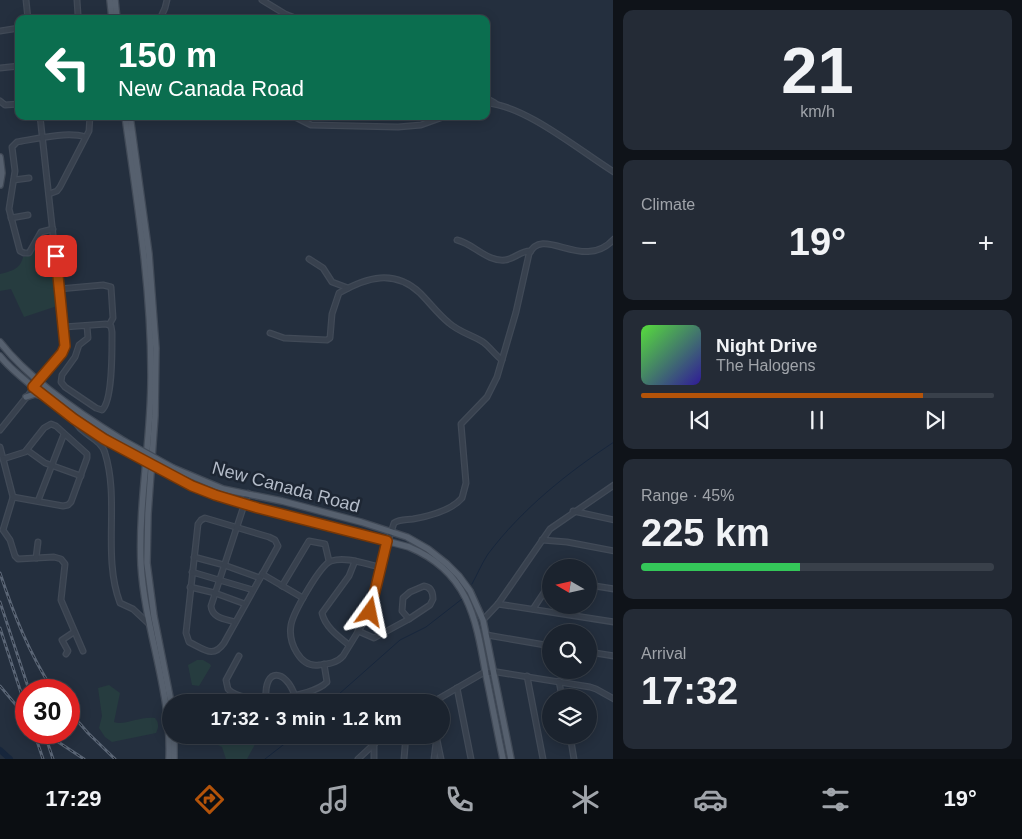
<!DOCTYPE html>
<meta charset="utf-8">
<style>
:root{--surface:#1b232e;--page:#242b36;--text:#f1f3f6;--muted:#a0a4aa;--line:#39404a;--accent:#b45309}
body{margin:0;font-family:Helvetica,sans-serif;background:var(--page);color:var(--text);height:100vh;display:flex;flex-direction:column;font-size:19px;white-space:nowrap}
*{box-sizing:border-box;margin:0}
p{font-size:16px;color:var(--muted)}
.icon{flex:none;width:28px;height:28px;fill:none;stroke:currentColor;stroke-width:2;stroke-linecap:round;stroke-linejoin:round}
.map{position:relative;flex:1;overflow:hidden}
.drawer{display:flex;flex-direction:column;gap:10px;padding:10px;background:#0f1319;width:409px}
.drawer>*{flex:none}
.top-card{position:absolute;left:15px;top:15px;width:475px;height:105px;border-radius:10px;box-shadow:0 2px 12px #0003,0 0 0 1px var(--line);background:#0b6e4f;color:#fff;overflow:hidden}
.needle{width:32px;rotate:279deg}
.controls{position:absolute;left:542px;top:559px;display:grid;gap:10px}
.controls a{display:grid;place-items:center;width:55px;height:55px;border-radius:50%;background:var(--surface);box-shadow:0 2px 12px #0003,0 0 0 1px var(--line);font-size:25px}
.speed{position:absolute;left:15px;top:679px;display:flex;gap:10px;font-size:25px;font-weight:700;text-align:center}
.speed>*{display:grid;place-content:center;width:65px;height:65px;border-radius:50%;background:var(--surface);box-shadow:0 2px 12px #0003,0 0 0 1px var(--line);line-height:1}
.speed .limit{border:8px solid #d22;background:#fff;color:#111}
.pin{position:absolute;display:grid;place-items:center;width:42px;height:42px;color:#fff;margin:-21px;border-radius:10px;box-shadow:0 2px 8px #0006}
.me{position:absolute;width:55px;margin:-28px;rotate:12deg;stroke-linejoin:round;filter:drop-shadow(0 0 4px #0008)}
.turn{display:flex;align-items:center;gap:18px;height:105px;padding:0 20px;font-size:22px}
.turn .icon{width:65px;height:65px;stroke-width:2.5}
.turn b{display:block;font-size:35px;line-height:42px}
.big{font-size:38px;font-weight:800;line-height:1.1}
.drawer .widget{flex:1;display:flex;flex-direction:column;justify-content:center;gap:8px;min-width:0;padding:0 18px;border-radius:10px;background:var(--page)}
.drawer .dial{align-items:center;gap:0}
.dial b{font-size:65px;line-height:1}
.song{display:flex;align-items:center;gap:15px}
.cover{width:60px;height:60px;border-radius:8px;background:linear-gradient(135deg,hsl(110 70% 55%),hsl(250 70% 35%))}
.played{height:5px;border-radius:2px;background:linear-gradient(90deg,var(--accent) 80%,var(--line) 80%)}
.keys{display:flex;justify-content:space-around;direction:ltr}
.heat{display:flex;justify-content:space-between;align-items:center;font-size:28px;direction:ltr}
.charge{height:8px;border-radius:4px;background:linear-gradient(90deg,#34c759 45%,var(--line) 0)}
.trip{position:absolute;left:162px;top:694px;width:288px;height:50px;border-radius:25px;background:var(--surface);box-shadow:0 2px 12px #0003,0 0 0 1px var(--line);font-weight:800;line-height:50px;text-align:center}
.tabs{display:flex;height:80px;justify-content:space-around;align-items:center;background:#0b0e12;color:var(--muted)}
.tabs .icon{width:35px;height:35px}
.tabs .active{color:var(--accent)}
.tabs b{font-size:22px;color:var(--text)}
main{display:flex;flex:1;min-height:0}
.map>svg:first-child{display:block}
</style>
<main>
<div class="map">
<svg width="614" height="759" viewBox="0 0 614 759">
<rect width="100%" height="100%" fill="#242f3e"/>
<g fill="#263c3f">
<path d="M43,235L50,237L57,306L24,317L11,289L0,291V274C11,271 20,270 23,257L31,255Z"/>
<path d="M197,660H203L210,664L211,666L199,686L192,685L188,665Z"/>
<path d="M109,685L120,693L114,722C124,726 140,716 155,718C159,723 159,727 156,733L112,742L105,737L99,728L102,716L98,688Z"/>
<path d="M189,735H260L247,759H226L222,747C211,741 200,740 189,735Z"/>
</g>
<g fill="none" stroke-linecap="round" stroke-linejoin="round">
<g stroke="#17263c" stroke-width="1">
<path d="M472,584C477,575 482,563 488,554C522,509 567,473 614,442"/>
<path d="M330,702L400,640L426,627L462,599"/>
<path d="M265,759L296,735"/>
</g>
<path stroke="#17263c" stroke-width="6" d="M0,750L10,759"/>
<defs>
<g id="minor">
<path d="M26,0L28,19"/>
<path d="M77,0L78,15L77,19"/>
<path d="M262,0L285,14L298,19"/>
<path d="M160,19L165,8L167,0"/>
<path d="M0,31L19,28"/>
<path d="M0,68L19,66"/>
<path d="M486,98L495,103"/>
<path d="M0,101L5,105L19,104"/>
<path d="M486,103C525,105 580,151 614,172"/>
<path d="M293,116L311,125L398,127L421,125L446,116"/>
<path d="M14,180L29,178"/>
<path d="M49,194L57,191L60,187L89,131L90,116"/>
<path d="M11,218L28,215"/>
<path d="M53,229L41,232L29,253H24L20,251L9,209L15,171L12,147L17,142C35,139 68,131 85,137"/>
<path d="M457,240C474,244 487,262 505,260C515,259 521,250 531,251"/>
<path d="M309,259L323,268L332,282L348,288"/>
<path d="M59,289L103,285L111,287L113,318L109,325"/>
<path d="M64,327L106,324L111,326L112,332C112,347 113,401 102,410L96,408L65,387L61,382L62,375L75,357L79,345L88,338L87,326"/>
<path d="M270,333L284,338L327,340L330,338L332,314L339,293C367,277 394,269 420,293C430,303 438,314 449,323C459,332 472,335 483,342C490,347 495,355 502,360"/>
<path d="M74,419C79,434 101,438 105,453C120,501 102,555 120,603L133,609L149,624"/>
<path d="M0,430L62,353L65,344L40,116"/>
<path d="M0,447L13,497L3,530L10,540L15,556L18,559L54,557L61,559L65,564L61,600L83,651"/>
<path d="M27,450L45,463L81,476"/>
<path d="M3,459L25,452L44,428L51,424L56,426L87,454V458L71,502L68,505L63,506L13,497"/>
<path d="M38,501L64,434"/>
<path d="M573,511L614,520"/>
<path d="M205,518L269,537L275,540L278,546L224,643C213,659 204,649 189,642L186,633L198,524L201,520Z"/>
<path d="M542,540L567,542L614,551"/>
<path d="M194,557L224,565L260,578"/>
<path d="M36,558L38,542"/>
<path d="M380,567C365,564 346,556 331,561C320,565 293,613 291,625C288,642 300,668 319,665C328,664 337,663 343,656L370,612L380,567L394,523C400,519 406,520 413,519C430,516 451,511 462,498L466,483L461,424L487,397L497,377L516,312L529,254C543,224 583,273 614,239"/>
<path d="M192,572L253,590"/>
<path d="M262,574L303,598"/>
<path d="M589,585L614,589"/>
<path d="M282,586L309,541L325,544L329,561"/>
<path d="M424,586C431,587 433,593 433,599L430,605L409,619L402,611L403,598L410,592Z"/>
<path d="M190,587L215,593L245,604"/>
<path d="M498,604L614,622"/>
<path d="M533,609L551,582"/>
<path d="M483,620L498,604L550,529L614,485"/>
<path d="M235,622C225,619 212,618 211,606L248,493"/>
<path d="M358,631L374,638L409,619"/>
<path d="M487,635L551,646"/>
<path d="M349,645C339,637 325,627 322,613L349,576L355,561"/>
<path d="M589,652L614,656"/>
<path d="M66,654L68,651L62,640L74,632"/>
<path d="M239,656L226,680L228,689C242,706 312,698 327,682L324,664"/>
<path d="M527,676L543,759"/>
<path d="M559,681L562,698"/>
<path d="M457,688L471,759"/>
<path d="M266,698C264,667 286,669 295,696"/>
<path d="M433,702L483,673L497,672L590,687L596,689L614,699"/>
<path d="M436,735L441,759"/>
<path d="M570,735L574,759"/>
<path d="M374,744V759"/>
<path d="M358,759L384,735"/>
<path d="M404,759L406,735"/>
<path d="M434,759L436,743"/>
</g>
<g id="major">
<path d="M110,0L112,19"/>
<path d="M115,0L117,19"/>
<path d="M125,116C137,201 151,286 151,372C152,436 138,501 141,565C145,631 172,692 169,759"/>
<path d="M130,116L149,254L156,348L155,416L148,514L147,563L154,616L171,702"/>
<path d="M0,157L2,173L0,185"/>
<path d="M0,342C30,381 83,416 124,441"/>
<path d="M0,356C11,370 24,379 37,390C65,414 95,434 127,452"/>
<path d="M26,397L35,394L42,396"/>
<path d="M173,468L223,489L282,501L361,522L407,537L428,549L447,564L459,576L470,591L483,620L511,759"/>
<path d="M172,476L206,492L225,498L409,547C469,572 476,619 486,675C492,703 497,731 503,759"/>
<path d="M174,735V759"/>
</g>
</defs>
<use href="#minor" stroke="#414a57" stroke-width="7"/>
<use href="#major" stroke="#414a57" stroke-width="8"/>
<use href="#minor" stroke="#38414e" stroke-width="4.5"/>
<use href="#major" stroke="#56606e" stroke-width="5.5"/>
<defs>
<g id="rail">
<path d="M0,573C14,615 29,653 53,690"/>
<path d="M0,602L29,690"/>
<path d="M0,628L26,708"/>
<path d="M0,686L26,717"/>
<path d="M69,711L88,733L115,759"/>
<path d="M34,732L43,759"/>
<path d="M43,732L84,759"/>
<path d="M47,741L53,759"/>
</g>
</defs>
<use href="#rail" stroke="#5a6575" stroke-width="3"/>
<use href="#rail" stroke="#1d2633" stroke-width="1" stroke-dasharray="4" stroke-linecap="butt"/>
<defs>
<g id="major-bridge">
<path d="M124,441L173,468"/>
<path d="M127,452L172,476"/>
</g>
</defs>
<use href="#major-bridge" stroke="#414a57" stroke-width="8" stroke-linecap="butt"/>
<use href="#major-bridge" stroke="#56606e" stroke-width="5.5"/>
</g>
<g fill="none" stroke-linecap="round" stroke-linejoin="round">
<defs>
<path id="route" d="M56,256L65,346L62,353L33,387L74,419L104,439L192,486L215,495L258,508L387,541L370,612"/>
</defs>
<use href="#route" stroke="#753606" stroke-width="12"/>
<use href="#route" stroke="#b45309" stroke-width="9"/>
</g>
<g text-anchor="middle" dominant-baseline="central" stroke-width="5" stroke-linejoin="round" paint-order="stroke">
<g font-size="18" fill="#b4bcc9" stroke="#1d2633">
<text transform="translate(286 487) rotate(15)">New Canada Road</text>
</g>
</g>
</svg>
<div class="controls">
<a><svg class="needle" viewBox="-14 -14 28 28"><path d="M0-13l5 13h-10z" fill="#e53935"/><path d="M0 13l5-13h-10z" fill="#a0a4aa"/></svg></a>
<a><svg class="icon" aria-label="search" viewBox="0 0 24 24"><circle cx="10" cy="10" r="6"/><path d="M15 15l6 6"/></svg></a>
<a><svg class="icon" aria-label="layers" viewBox="0 0 24 24"><path d="M12 4l9 5-9 5-9-5zM3 14l9 5 9-5"/></svg></a>
</div>
<div class="speed"><div class="limit">30</div></div>
<div class="pin" style="left:56px;top:256px;background:#d93025"><svg class="icon" aria-label="arrive" viewBox="0 0 24 24"><path d="M6 21V4h12l-3 4 3 4H6"/></svg></div>
<svg class="me" style="left:370px;top:612px" viewBox="-20 -20 40 40"><path d="M0-17L14 15 0 8-14 15z" fill="#b45309" stroke="#fff" stroke-width="4"/></svg>
<div class="trip">17:32 · 3 min · 1.2 km</div>
<div class="top-card">
<div class="turn"><svg class="icon" aria-label="left" viewBox="0 0 24 24"><path d="M17 20v-9H6M10 6l-5 5 5 5"/></svg><div><b>150 m</b>New Canada Road</div></div>
</div>
</div>
<section class="drawer">
<div class="widget dial"><b>21</b><p>km/h</p></div>
<div class="widget"><p>Climate</p>
<div class="heat"><a>−</a><b class="big">19°</b><a>+</a></div>
</div>
<div class="widget">
<div class="song"><i class="cover"></i><div><b>Night Drive</b><p>The Halogens</p></div></div>
<div class="played"></div>
<div class="keys"><svg class="icon" aria-label="previous" viewBox="0 0 24 24"><path d="M18 5L8 12l10 7zM5 5v14"/></svg><svg class="icon" aria-label="pause" viewBox="0 0 24 24"><path d="M8 5v14M16 5v14"/></svg><svg class="icon" aria-label="next" viewBox="0 0 24 24"><path d="M6 5l10 7-10 7zM19 5v14"/></svg></div>
</div>
<div class="widget"><p>Range · 45%</p><b class="big">225 km</b><div class="charge"></div></div>
<div class="widget"><p>Arrival</p><b class="big">17:32</b></div>
</section>
</main>
<nav class="tabs">
<b>17:29</b>
<svg class="icon active" aria-label="directions" viewBox="0 0 24 24"><path d="M12 3l9 9-9 9-9-9zM9 14v-3h6M13 9l2 2-2 2"/></svg>
<svg class="icon" aria-label="music" viewBox="0 0 24 24"><path d="M9 18V5l10-2v13"/><circle cx="6" cy="18" r="3"/><circle cx="16" cy="16" r="3"/></svg>
<svg class="icon" aria-label="phone" viewBox="0 0 24 24"><path d="M5 4h4l2 5-3 2q2 4 5 5l2-3 5 2v4C11 20 4 13 5 4z"/></svg>
<svg class="icon" aria-label="climate" viewBox="0 0 24 24"><path d="M12 3v18M4 7l16 10M4 17L20 7"/></svg>
<svg class="icon" aria-label="car" viewBox="0 0 24 24"><path d="M5 17H2v-5l4-1 3-4h7l3 4 3 1v5h-3M9 17h6M6 11h13"/><circle cx="7" cy="17" r="2"/><circle cx="17" cy="17" r="2"/></svg>
<svg class="icon" aria-label="filters" viewBox="0 0 24 24"><path d="M4 7h16M4 17h16"/><circle cx="9" cy="7" r="2"/><circle cx="15" cy="17" r="2"/></svg>
<b>19°</b>
</nav>
